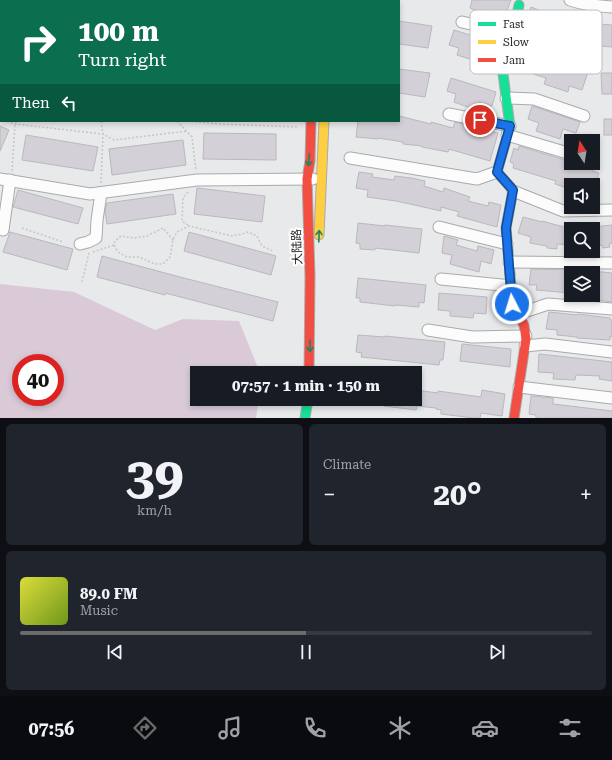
<!DOCTYPE html>
<meta charset="utf-8">
<style>
:root{--surface:#171b24;--page:#20242c;--text:#f1f3f6;--muted:#9ea1a6;--line:#363941;--accent:#6b6c6e}
body{margin:0;font-family:"Roboto Serif","Noto Sans SC",serif;background:var(--page);color:var(--text);height:100vh;display:flex;flex-direction:column;font-size:15px;white-space:nowrap}
*{box-sizing:border-box;margin:0}
p{font-size:13px;color:var(--muted)}
.icon{flex:none;width:22px;height:22px;fill:none;stroke:currentColor;stroke-width:2;stroke-linecap:round;stroke-linejoin:round}
.map{position:relative;height:418px;overflow:hidden}
.side{display:flex;flex-direction:column;gap:6px;padding:6px;background:#0d0f14;flex:1}
.side>*{flex:none}
.hud{position:absolute;left:0px;top:0px;width:400px;height:122px;box-shadow:0 2px 6px #0003;background:#0b6e4f;color:#fff;overflow:hidden}
.needle{width:26px;rotate:348deg}
.fabs{position:absolute;left:564px;top:134px;display:grid;gap:8px}
.fabs a{display:grid;place-items:center;width:36px;height:36px;border-radius:0px;background:var(--surface);box-shadow:0 2px 6px #0003;font-size:20px}
.speed{position:absolute;left:12px;top:354px;display:flex;gap:8px;font-size:20px;font-weight:700;text-align:center}
.speed>*{display:grid;place-content:center;width:52px;height:52px;border-radius:50%;background:var(--surface);box-shadow:0 2px 6px #0003;line-height:1}
.speed .limit{border:6px solid #d22;background:#fff;color:#111}
.pin{position:absolute;display:grid;place-items:center;width:34px;height:34px;color:#fff;margin:-17px;border:2px solid #fff;border-radius:50%;box-shadow:0 1px 4px #0007}
.me{position:absolute;width:44px;margin:-22px;rotate:355deg;stroke-linejoin:round;filter:drop-shadow(0 0 3px #0008)}
.turn{display:flex;align-items:center;gap:14px;height:84px;padding:0 12px;font-size:18px}
.turn .icon{width:52px;height:52px;stroke-width:2.5}
.turn b{display:block;font-size:28px;line-height:34px}
.then{display:flex;align-items:center;height:38px;padding:0 12px;background:#0003;gap:8px;font-size:15px}
.big{font-size:30px;font-weight:700;line-height:1.1}
.side .card{flex:1;display:flex;flex-direction:column;justify-content:center;gap:6px;min-width:0;padding:0 14px;border-radius:6px;background:var(--page)}
.side .dial{align-items:center;gap:0}
.dial b{font-size:52px;line-height:1}
.song{display:flex;align-items:center;gap:12px}
.cover{width:48px;height:48px;border-radius:6px;background:linear-gradient(135deg,hsl(60 70% 55%),hsl(80 70% 35%))}
.played{height:4px;border-radius:2px;background:linear-gradient(90deg,var(--accent) 50%,var(--line) 50%)}
.keys{display:flex;justify-content:space-around;direction:ltr}
.heat{display:flex;justify-content:space-between;align-items:center;font-size:22px;direction:ltr}
.side .tiles{flex:1;display:grid;gap:6px;grid-template-columns:1fr 1fr}
.card:last-child{grid-column:span 2}
.trip{position:absolute;left:190px;top:366px;width:232px;height:40px;border-radius:0px;background:var(--surface);box-shadow:0 2px 6px #0003;font-weight:700;line-height:40px;text-align:center}
.menu{display:flex;height:64px;justify-content:space-around;align-items:center;background:#090b0e;color:var(--muted)}
.menu .icon{width:28px;height:28px}
.menu .selected{color:var(--accent)}
.menu b{font-size:18px;color:var(--text)}
.map>svg:first-child{display:block}
</style>
<div class="map">
<svg width="612" height="418" viewBox="0 0 612 418">
<rect width="100%" height="100%" fill="#e8e9eb"/>
<path fill="#dacad8" fill-rule="evenodd" d="M0,284L74,292L155,330L183,319L239,321L260,373H197V399H259L256,418H0ZM21,363H55V397H21Z"/>
<g fill="#d3d0d8" stroke="#b9b9bb">
<path d="M472,0H511L506,13L496,10L494,15L480,10V12L470,8Z"/>
<path d="M531,7L547,13L563,17L574,22L612,25V47L600,46V31L596,46L594,45V46H586V40L560,36L559,39L534,32L537,24L526,19Z"/>
<path d="M399,21L432,26L428,48L399,44Z"/>
<path d="M454,30L498,44L492,58L484,56L482,63L457,55L459,48L449,45Z"/>
<path d="M539,57L588,72L582,90L569,86L568,92L544,84L546,78L533,74Z"/>
<path d="M399,69L430,73L425,97L399,93Z"/>
<path d="M601,73H612V94H602Z"/>
<path d="M451,78L496,92L492,106L479,102L476,110L454,102L456,94L447,91Z"/>
<path d="M532,106L580,122L576,133L563,129L560,139L536,131L539,123L528,119Z"/>
<path d="M399,116L431,124V122L453,128L455,122L471,126L498,133L490,161L449,149L448,152L422,147V146L403,144V142L378,138V139L356,137L358,121H399Z"/>
<rect x="604" y="119" width="8" height="16"/>
<path d="M0,126L9,130L0,151Z"/>
<path d="M204,133L276,134V160L203,159Z"/>
<path d="M26,135L98,147L93,171L22,160Z"/>
<path d="M183,140L186,165L112,175L109,149Z"/>
<path d="M519,146L571,162V164L584,168L585,167L593,169L592,171L599,173L596,185L568,184L567,188L555,184L556,181L513,168L514,164L510,162L514,148L518,150Z"/>
<path d="M359,172L373,174L372,177L394,180L395,176L411,178L425,181L424,186L443,192L444,188L470,197L468,201L488,206L489,202L501,205L497,227L457,216L459,212L441,207V211L428,208L396,201L367,197L368,190L356,188Z"/>
<path d="M197,188L265,196L262,222L194,214Z"/>
<path d="M18,190L83,208L78,224L13,207Z"/>
<path d="M173,194L176,214L107,224L105,211L107,203Z"/>
<path d="M523,217L542,222V221L571,229V245L557,244V249L547,248V246L530,243L531,237L518,233Z"/>
<path d="M358,223L385,226V225L422,229L419,253L375,248V250L360,249V244L356,243Z"/>
<path d="M612,225V243L609,244L610,247L603,248L602,245L593,247V227Z"/>
<path d="M10,232L73,249L67,270L3,252Z"/>
<path d="M189,232L276,256L271,275L184,251Z"/>
<path d="M444,236L458,240L456,245L477,251L478,246L494,250L491,264L481,261L479,272L450,264L452,255L442,253Z"/>
<path d="M102,256L180,277L278,302L273,321L165,293V295L97,277Z"/>
<path d="M531,269L571,270V293L536,290L537,285H529Z"/>
<path d="M593,271L612,273V302L598,300V299H593Z"/>
<path d="M358,278L426,285L424,303L419,302V307L395,305V306L360,302V298H356Z"/>
<path d="M439,293L487,297L486,314L474,313L473,318L450,316V311L438,310Z"/>
<path d="M549,312L577,315L578,314L610,318V320H612V337L610,336V340L577,338V337L557,335V330L546,329Z"/>
<path d="M358,335L385,337V336L445,342L443,360H440L439,365L361,357L362,353L356,352Z"/>
<path d="M462,344L511,349L510,367L460,361Z"/>
<path d="M539,354L612,362V381L599,379L600,376L576,375L575,380L553,379L554,373L538,372Z"/>
<path d="M415,390L438,393V391L481,397L482,390L505,394L502,416L481,413L480,418H474L441,414V410L436,409V408L417,406L416,410L384,406L385,399H415Z"/>
<path d="M531,396L553,398V404L612,411V418H536V415L529,414Z"/>
</g>
<g fill="none" stroke-linecap="round" stroke-linejoin="round">
<defs>
<g id="street">
<path d="M570,0C584,5 597,6 612,7"/>
<path d="M30,1L32,0"/>
<path d="M0,16L1,15"/>
<path d="M462,22L513,34L581,61"/>
<path d="M506,98L534,99L584,116"/>
<path d="M449,114L510,126"/>
<path d="M507,135L571,154"/>
<path d="M350,158L477,179L497,172"/>
<path d="M0,179L90,194L197,180L313,179"/>
<path d="M513,191L563,211L612,210"/>
<path d="M439,227L507,244"/>
<path d="M3,230L10,180"/>
<path d="M80,244L88,242L96,238L97,220L101,193"/>
<path d="M509,262L612,263"/>
<path d="M441,279L511,286"/>
<path d="M518,314L548,304L612,309"/>
<path d="M428,330L472,337L526,336"/>
<path d="M525,346L545,344L612,352"/>
<path d="M519,387L612,398"/>
</g>
<g id="fast">
<path d="M317,0V1"/>
<path d="M510,274L506,228L513,190L497,172L510,126L501,59L513,34L519,5"/>
<path d="M305,418L308,399"/>
</g>
<g id="slow">
<path d="M329,0V1"/>
<path d="M319,235L324,121"/>
</g>
<g id="jam">
<path d="M510,274L512,304L524,325L526,339L514,418"/>
<path d="M309,373L310,276L307,179L310,161L311,121"/>
</g>
</defs>
<use href="#street" stroke="#a9aaab" stroke-width="13"/>
<use href="#fast" stroke="#a9aaab" stroke-width="11"/>
<use href="#slow" stroke="#a9aaab" stroke-width="11"/>
<use href="#jam" stroke="#a9aaab" stroke-width="11"/>
<g stroke="#c6c6c7" stroke-width="1.5" stroke-dasharray="2 2" stroke-linecap="butt">
<path d="M75,0V1"/>
<path d="M146,1L149,0"/>
<path d="M171,1V0"/>
<path d="M0,48L1,49"/>
<path d="M0,118L1,119"/>
<path d="M7,121L15,124L103,134L114,140L187,131"/>
<path d="M177,121L192,137L196,171"/>
<path d="M187,121L219,124L297,127"/>
<path d="M12,171L15,124L17,121"/>
<path d="M101,183L103,134L101,121"/>
<path d="M188,192L183,198L182,221L188,225"/>
<path d="M22,228L63,242"/>
<path d="M173,240L163,228L147,236L134,238L121,236L115,241L114,245L118,252L127,257H139L155,264H163L170,257L173,240L177,232L189,226L232,236L242,234L248,232L257,236L262,246L273,251"/>
<path d="M93,252L114,245"/>
<path d="M82,282L89,253"/>
</g>
<use href="#street" stroke="#fcfcfc" stroke-width="11"/>
<use href="#fast" stroke="#16e098" stroke-width="9"/>
<use href="#slow" stroke="#ffcf43" stroke-width="9"/>
<use href="#jam" stroke="#f24e42" stroke-width="9"/>
</g>
<defs><path id="oneway-shaft" d="M-6 0H5M1.5-3L5.5 0L1.5 3" fill="none" stroke-width="1.6" stroke-linecap="round" stroke-linejoin="round"/></defs>
<g stroke="#1f8461">
<use href="#oneway-shaft" transform="translate(309 160) rotate(95)"/>
<use href="#oneway-shaft" transform="translate(319 236) rotate(-88)"/>
<use href="#oneway-shaft" transform="translate(310 346) rotate(91)"/>
</g>
<g fill="none" stroke-linecap="round" stroke-linejoin="round">
<defs>
<path id="route" d="M480,120L510,126L497,172L513,190L506,228L512,304"/>
</defs>
<use href="#route" stroke="#114b97" stroke-width="10"/>
<use href="#route" stroke="#1a73e8" stroke-width="7"/>
</g>
<g text-anchor="middle" dominant-baseline="central" stroke-width="4" stroke-linejoin="round" paint-order="stroke">
<g font-size="12" fill="#28282a" stroke="#fff">
<text transform="translate(297 247) rotate(-92)">大陆路</text>
</g>
</g>
<rect x="470" y="10" width="132" height="64" rx="6" fill="#fff" stroke="#bebebf" stroke-width="1"/>
<rect x="478" y="22" width="18" height="4" fill="#16e098"/>
<rect x="478" y="40" width="18" height="4" fill="#ffcf43"/>
<rect x="478" y="58" width="18" height="4" fill="#f24e42"/>
<g font-size="11" fill="#28282a">
<text x="503" y="28">Fast</text>
<text x="503" y="46">Slow</text>
<text x="503" y="64">Jam</text>
</g>
</svg>
<div class="fabs">
<a><svg class="needle" viewBox="-14 -14 28 28"><path d="M0-13l5 13h-10z" fill="#e53935"/><path d="M0 13l5-13h-10z" fill="#9ea1a6"/></svg></a>
<a><svg class="icon" aria-label="sound" viewBox="0 0 24 24"><path d="M4 9h4l5-4v14l-5-4H4zM17 9q2 3 0 6"/></svg></a>
<a><svg class="icon" aria-label="search" viewBox="0 0 24 24"><circle cx="10" cy="10" r="6"/><path d="M15 15l6 6"/></svg></a>
<a><svg class="icon" aria-label="layers" viewBox="0 0 24 24"><path d="M12 4l9 5-9 5-9-5zM3 14l9 5 9-5"/></svg></a>
</div>
<div class="speed"><div class="limit">40</div></div>
<div class="pin" style="left:480px;top:120px;background:#d93025"><svg class="icon" aria-label="arrive" viewBox="0 0 24 24"><path d="M6 21V4h12l-3 4 3 4H6"/></svg></div>
<svg class="me" style="left:512px;top:304px" viewBox="-20 -20 40 40"><circle r="17" fill="#1a73e8" stroke="#fff" stroke-width="3"/><path d="M0-11L8 9 0 5-8 9z" fill="#fff"/></svg>
<div class="trip">07:57 · 1 min · 150 m</div>
<div class="hud">
<div class="turn"><svg class="icon" aria-label="right" viewBox="0 0 24 24"><path d="M7 20v-9h11M14 6l5 5-5 5"/></svg><div><b>100 m</b>Turn right</div></div>
<div class="then">Then<svg class="icon" aria-label="left" viewBox="0 0 24 24"><path d="M17 20v-9H6M10 6l-5 5 5 5"/></svg></div>
</div>
</div>
<section class="side">
<div class="tiles">
<div class="card dial"><b>39</b><p>km/h</p></div>
<div class="card"><p>Climate</p>
<div class="heat"><a>−</a><b class="big">20°</b><a>+</a></div>
</div>
<div class="card">
<div class="song"><i class="cover"></i><div><b>89.0 FM</b><p>Music</p></div></div>
<div class="played"></div>
<div class="keys"><svg class="icon" aria-label="previous" viewBox="0 0 24 24"><path d="M18 5L8 12l10 7zM5 5v14"/></svg><svg class="icon" aria-label="pause" viewBox="0 0 24 24"><path d="M8 5v14M16 5v14"/></svg><svg class="icon" aria-label="next" viewBox="0 0 24 24"><path d="M6 5l10 7-10 7zM19 5v14"/></svg></div>
</div>
</div>
</section>
<nav class="menu">
<b>07:56</b>
<svg class="icon selected" aria-label="directions" viewBox="0 0 24 24"><path d="M12 3l9 9-9 9-9-9zM9 14v-3h6M13 9l2 2-2 2"/></svg>
<svg class="icon" aria-label="music" viewBox="0 0 24 24"><path d="M9 18V5l10-2v13"/><circle cx="6" cy="18" r="3"/><circle cx="16" cy="16" r="3"/></svg>
<svg class="icon" aria-label="phone" viewBox="0 0 24 24"><path d="M5 4h4l2 5-3 2q2 4 5 5l2-3 5 2v4C11 20 4 13 5 4z"/></svg>
<svg class="icon" aria-label="climate" viewBox="0 0 24 24"><path d="M12 3v18M4 7l16 10M4 17L20 7"/></svg>
<svg class="icon" aria-label="car" viewBox="0 0 24 24"><path d="M5 17H2v-5l4-1 3-4h7l3 4 3 1v5h-3M9 17h6M6 11h13"/><circle cx="7" cy="17" r="2"/><circle cx="17" cy="17" r="2"/></svg>
<svg class="icon" aria-label="filters" viewBox="0 0 24 24"><path d="M4 7h16M4 17h16"/><circle cx="9" cy="7" r="2"/><circle cx="15" cy="17" r="2"/></svg>
</nav>
